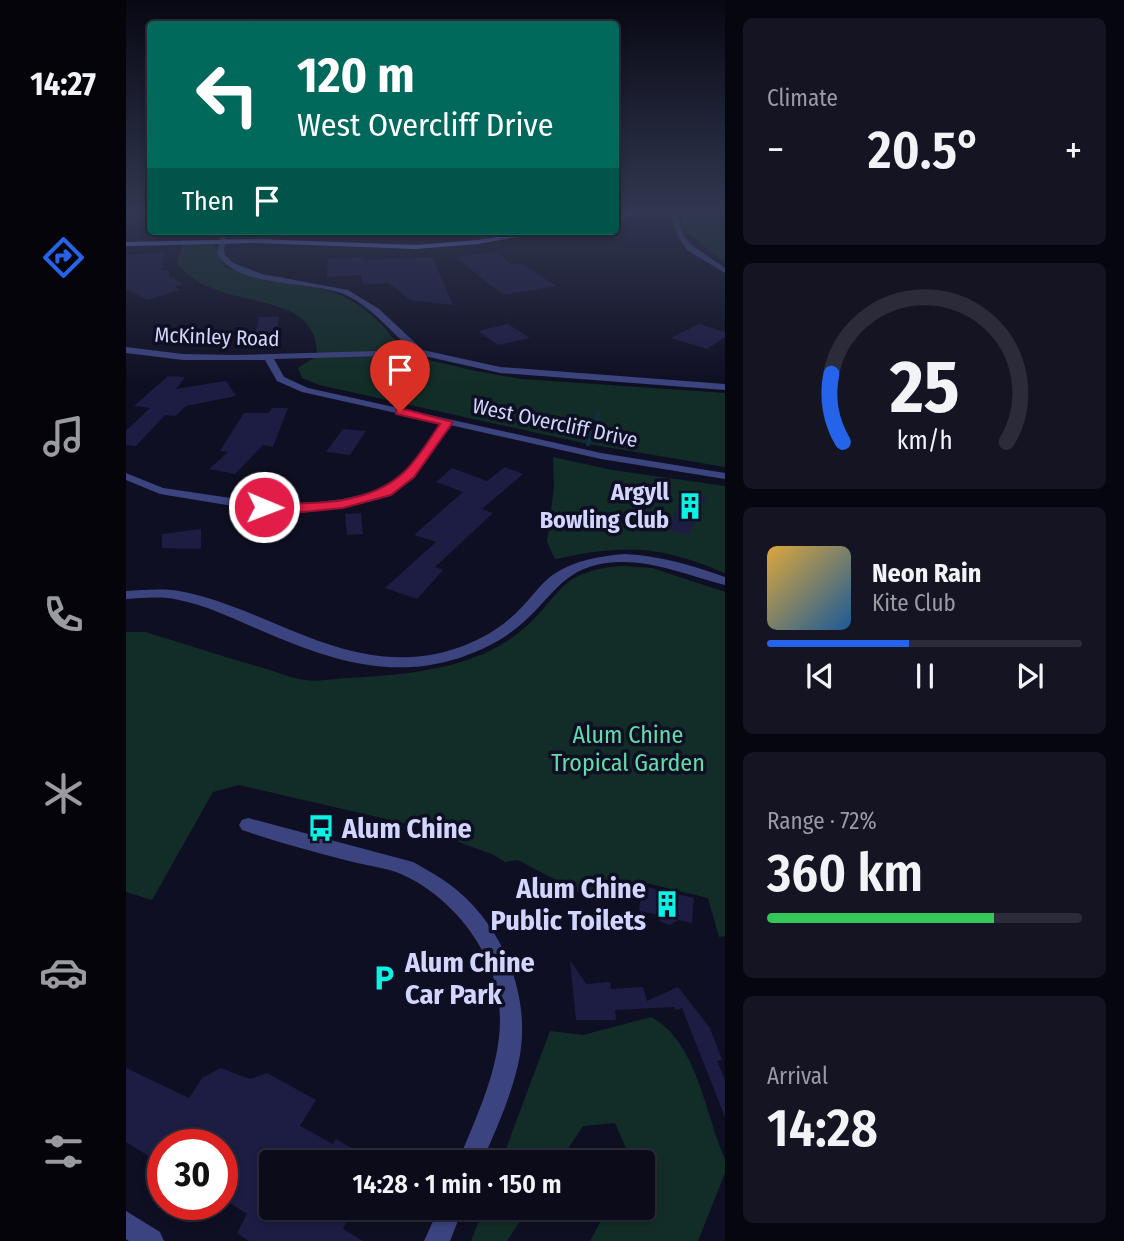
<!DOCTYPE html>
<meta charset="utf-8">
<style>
:root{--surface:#0b0b1a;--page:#141423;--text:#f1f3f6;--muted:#9a9ba2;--line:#2b2b39;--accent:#2563eb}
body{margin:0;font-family:"Fira Sans Condensed",sans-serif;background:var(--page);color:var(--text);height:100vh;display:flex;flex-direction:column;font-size:26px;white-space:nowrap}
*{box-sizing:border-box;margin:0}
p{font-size:23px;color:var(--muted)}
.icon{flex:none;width:38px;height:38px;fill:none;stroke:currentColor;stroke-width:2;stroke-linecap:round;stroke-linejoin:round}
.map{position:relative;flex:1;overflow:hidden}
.side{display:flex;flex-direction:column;gap:18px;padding:18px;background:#06060e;width:399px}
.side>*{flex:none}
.banner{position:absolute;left:21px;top:21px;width:472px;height:214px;border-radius:7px;box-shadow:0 4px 10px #0003,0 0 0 2px var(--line);background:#00695c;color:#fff;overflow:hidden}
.speed{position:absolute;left:21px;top:1129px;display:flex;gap:14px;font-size:35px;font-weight:700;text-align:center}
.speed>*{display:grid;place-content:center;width:91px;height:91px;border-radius:50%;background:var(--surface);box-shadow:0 4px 10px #0003,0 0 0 2px var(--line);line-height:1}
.speed .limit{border:10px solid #d22;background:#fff;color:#111}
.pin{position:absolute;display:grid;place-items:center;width:60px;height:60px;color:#fff;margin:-72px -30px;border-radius:50% 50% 50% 0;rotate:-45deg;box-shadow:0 0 7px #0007}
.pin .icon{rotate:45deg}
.me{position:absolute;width:77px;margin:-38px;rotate:91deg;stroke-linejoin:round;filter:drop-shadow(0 0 5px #0008)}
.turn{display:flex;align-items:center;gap:24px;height:147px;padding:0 35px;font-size:32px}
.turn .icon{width:91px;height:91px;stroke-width:2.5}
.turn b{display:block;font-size:49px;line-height:60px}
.then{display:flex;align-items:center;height:66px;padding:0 35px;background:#0003;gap:14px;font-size:26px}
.big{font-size:52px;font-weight:600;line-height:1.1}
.side .widget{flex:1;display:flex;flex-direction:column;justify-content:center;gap:10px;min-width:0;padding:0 24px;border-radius:10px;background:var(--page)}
.side .dial{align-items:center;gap:0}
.dial svg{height:182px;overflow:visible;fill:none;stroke:var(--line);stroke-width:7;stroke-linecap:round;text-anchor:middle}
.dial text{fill:var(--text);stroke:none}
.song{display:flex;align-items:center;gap:21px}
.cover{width:84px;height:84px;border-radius:10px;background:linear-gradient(135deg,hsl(40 70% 55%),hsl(210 70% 35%))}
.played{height:7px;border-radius:4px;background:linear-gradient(90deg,var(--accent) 45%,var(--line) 45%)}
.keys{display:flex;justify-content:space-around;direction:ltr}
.heat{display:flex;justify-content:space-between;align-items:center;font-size:38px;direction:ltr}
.charge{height:10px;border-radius:5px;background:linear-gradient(90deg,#34c759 72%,var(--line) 0)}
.trip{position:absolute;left:133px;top:1150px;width:396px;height:70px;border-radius:7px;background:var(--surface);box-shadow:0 4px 10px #0003,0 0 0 2px var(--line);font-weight:600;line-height:70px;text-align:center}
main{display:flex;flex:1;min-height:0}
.dock{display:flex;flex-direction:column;width:126px;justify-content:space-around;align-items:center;background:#04040a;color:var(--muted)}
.dock .icon{width:49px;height:49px}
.dock .on{color:var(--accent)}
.dock b{font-size:32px;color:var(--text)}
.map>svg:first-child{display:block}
</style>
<main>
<nav class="dock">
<b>14:27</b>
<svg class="icon on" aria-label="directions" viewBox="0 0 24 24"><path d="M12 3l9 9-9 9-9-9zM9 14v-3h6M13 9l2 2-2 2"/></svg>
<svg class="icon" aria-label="music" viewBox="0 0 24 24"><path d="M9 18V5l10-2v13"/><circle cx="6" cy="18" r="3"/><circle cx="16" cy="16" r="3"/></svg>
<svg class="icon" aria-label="phone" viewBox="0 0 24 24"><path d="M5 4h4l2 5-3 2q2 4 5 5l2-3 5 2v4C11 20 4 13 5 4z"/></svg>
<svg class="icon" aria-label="climate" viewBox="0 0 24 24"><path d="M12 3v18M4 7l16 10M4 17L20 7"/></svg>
<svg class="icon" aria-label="car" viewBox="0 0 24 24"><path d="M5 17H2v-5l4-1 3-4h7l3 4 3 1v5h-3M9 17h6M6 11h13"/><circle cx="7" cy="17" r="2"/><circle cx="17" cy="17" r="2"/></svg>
<svg class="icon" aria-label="filters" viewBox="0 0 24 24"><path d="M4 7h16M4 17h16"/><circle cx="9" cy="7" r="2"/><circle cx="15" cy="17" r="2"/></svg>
</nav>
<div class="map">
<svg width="599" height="1241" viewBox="0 0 599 1241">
<rect width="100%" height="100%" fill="#0f0f23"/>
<g fill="#122d27">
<path d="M577,213L599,223V263L556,228L557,216Z"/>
<path d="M87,243L99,267C112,271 126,276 140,280C160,285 180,285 200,290C232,298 262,326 277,354L349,371L396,379L599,393V467L462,444L193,385L176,378L172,368L192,355C190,348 190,340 187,334C170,290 86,310 51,263L57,244Z"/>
<path d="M427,457L486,470L599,486V573C533,545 499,544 429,559L421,542L428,487Z"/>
<path d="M497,566L526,568L599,592V936L593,937L582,898L512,881L478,898L466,899L392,860L379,862L368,855L286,825L113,785L87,792L26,900L0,892V632H19C59,644 98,657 137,668C151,672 165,678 178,680C192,682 208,679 221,678C278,675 343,670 390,635C436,600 428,570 497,566Z"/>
<path d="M525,1017C571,1041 579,1114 599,1159V1173L572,1241H464L482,1208H516V1162H506L489,1123L457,1126L433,1162H375L424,1031L457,1035Z"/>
<path d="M358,1208H403L381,1241H345Z"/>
</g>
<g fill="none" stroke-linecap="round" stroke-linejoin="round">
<path stroke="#102e46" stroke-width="4.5" d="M462,444L472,415"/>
</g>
<g fill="#1d1c43">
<path d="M0,210H24V225L0,226Z"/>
<path d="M371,252L386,265L395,263L430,286L377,295L329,257Z"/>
<path d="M39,253L34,271L43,270V276L58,284L48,287L54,290L21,300L0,289V255Z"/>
<path d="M239,257V260L306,257L327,305L284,300L263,283L237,285L235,275L201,277L202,259Z"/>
<path d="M133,317H153L150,337H129Z"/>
<path d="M382,324L404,338L372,345L352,331Z"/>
<path d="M573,324L599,332V337L581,349L545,338Z"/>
<path d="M42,376L59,377L50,389L100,381L110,396L60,406L49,416L39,415L10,446L0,445V431L24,408L8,406Z"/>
<path d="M146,408H162L147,447L137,445L109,474L83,469L102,452L94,451L118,413H143Z"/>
<path d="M217,429L240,431L224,455L200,452Z"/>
<path d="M379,467L397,474L356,509L367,513L309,567L317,570L291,599L259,588L310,542L288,535L337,492L310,482L326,468L361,481Z"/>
<path d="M557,492L580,497L563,535L543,530Z"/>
<path d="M235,513L237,534L221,535L219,514Z"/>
<path d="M75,529V549L36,548V534Z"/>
<path d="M516,886L568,898L566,923L552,920L544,925L535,922L529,914L513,911Z"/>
<path d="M444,960L460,984L484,982L485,989L517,987L521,1001L552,987L584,1028L596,1060L591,1061L599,1080V1117L556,1008L550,1010L548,1007L489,1010L490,1020H450Z"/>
<path d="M0,1068L63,1098L76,1078L95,1068L124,1079L141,1073L190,1100L174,1126L207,1144L210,1139L250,1162H145V1208H228L217,1229L237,1241H123L111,1233L121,1214L96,1198V1144H37V1165L0,1142Z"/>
</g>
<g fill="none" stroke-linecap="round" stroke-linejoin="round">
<g fill="#3c4480" fill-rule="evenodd">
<path d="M535,210L550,211L558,237L567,246L599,268V273L561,250L552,237L545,213Z"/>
<path d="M96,231H102L98,249L99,255L107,263L136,274L222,290L253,309L297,350L374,367L599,384V390L374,373L294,355L148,359L158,377L182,388L475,453L599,473V479L475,459L324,425L287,477L264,494L217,507L176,512L138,511L34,494L0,480V473L37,488L138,503L176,504L217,499L256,490L279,473L315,423L176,392L151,381L139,360H57L0,353V347L57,354L108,355L286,350C264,331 245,306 218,294C184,281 109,288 91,253Z"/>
<path d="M499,554C534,556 566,565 599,577V585C559,575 523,558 480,563C435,569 424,601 393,626C364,650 322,665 285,667C229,670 178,649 127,627C104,617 79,605 53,600C36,596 17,598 0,599V591C18,590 36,588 53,591C134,606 201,662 286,657C325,655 368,637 395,608C406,597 415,583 428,574C449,560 475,556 499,554Z"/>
<path d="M122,818L287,862C303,871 318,879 332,891C378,930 404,995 394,1055C387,1093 371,1127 356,1162H332C365,1082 401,1012 344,931C326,906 299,883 270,872C255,867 239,865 223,861C187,852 151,842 116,830L113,825L116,820Z"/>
<path d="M313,1208H337L324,1241H298Z"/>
<path d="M0,1211L34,1232L38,1241H3L0,1239Z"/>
</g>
<g fill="#6d81fa" fill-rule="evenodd">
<path d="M513,210H522L490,220V216Z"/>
<path d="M409,231H425L351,244L290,249L130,243L0,246V242L130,239L290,245L351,240Z"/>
</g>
</g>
<linearGradient id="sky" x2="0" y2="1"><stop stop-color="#080813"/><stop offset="0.55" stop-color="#313750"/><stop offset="1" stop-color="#313750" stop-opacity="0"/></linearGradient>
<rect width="599" height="383" fill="url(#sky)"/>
<path fill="#e11d48" stroke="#92132f" stroke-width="2" d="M274,408L327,422L288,477L265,495L217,508L176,512L134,510V504L138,503C184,504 243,506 278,472C292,459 303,440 314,424L270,414V409Z"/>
<defs>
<symbol id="building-bare" viewBox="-9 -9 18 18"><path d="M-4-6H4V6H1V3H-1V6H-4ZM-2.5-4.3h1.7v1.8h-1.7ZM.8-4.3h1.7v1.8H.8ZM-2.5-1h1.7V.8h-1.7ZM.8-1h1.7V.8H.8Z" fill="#09f3e4" stroke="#0f0f23" stroke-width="2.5" paint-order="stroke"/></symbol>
<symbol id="bus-bare" viewBox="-9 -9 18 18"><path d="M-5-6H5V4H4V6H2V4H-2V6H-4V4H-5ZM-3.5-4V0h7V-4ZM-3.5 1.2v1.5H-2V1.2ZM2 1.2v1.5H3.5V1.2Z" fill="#09f3e4" stroke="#0f0f23" stroke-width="2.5" paint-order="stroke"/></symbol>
<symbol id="parking-bare" viewBox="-9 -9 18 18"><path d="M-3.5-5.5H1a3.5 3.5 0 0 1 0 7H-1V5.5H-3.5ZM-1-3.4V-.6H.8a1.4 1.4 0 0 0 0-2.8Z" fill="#09f3e4" stroke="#0f0f23" stroke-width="2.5" paint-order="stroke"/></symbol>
</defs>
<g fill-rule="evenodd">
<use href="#building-bare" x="545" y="487" width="38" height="38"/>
<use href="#bus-bare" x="176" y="809" width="38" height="38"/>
<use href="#building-bare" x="522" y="885" width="38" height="38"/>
<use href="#parking-bare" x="239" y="959" width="38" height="38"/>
</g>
<g text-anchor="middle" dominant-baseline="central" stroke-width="7" stroke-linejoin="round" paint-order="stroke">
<g font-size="21" fill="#d2d5fd" stroke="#0f0f23">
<text transform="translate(91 337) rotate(2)">McKinley Road</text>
<text transform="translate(429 423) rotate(12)">West Overcliff Drive</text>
</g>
<g font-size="24" font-weight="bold" fill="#d2d5fd" stroke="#0f0f23" text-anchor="end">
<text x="543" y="492">Argyll<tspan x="543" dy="28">Bowling Club</tspan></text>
</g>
<g font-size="24" fill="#61dba8" stroke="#0f0f23">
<text x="502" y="735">Alum Chine<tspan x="502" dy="28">Tropical Garden</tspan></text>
</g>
<g font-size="28" font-weight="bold" fill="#d2d5fd" stroke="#0f0f23" text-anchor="start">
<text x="216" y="828">Alum Chine</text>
<text x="520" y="888" text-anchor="end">Alum Chine<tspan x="520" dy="32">Public Toilets</tspan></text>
<text x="279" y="962">Alum Chine<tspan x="279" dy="32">Car Park</tspan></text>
</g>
</g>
</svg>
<div class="speed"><div class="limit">30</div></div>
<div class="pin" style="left:274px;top:412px;background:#d93025"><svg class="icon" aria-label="arrive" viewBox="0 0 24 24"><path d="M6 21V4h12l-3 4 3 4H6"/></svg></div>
<svg class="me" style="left:138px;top:507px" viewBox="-20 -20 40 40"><circle r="17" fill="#e11d48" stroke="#fff" stroke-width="3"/><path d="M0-11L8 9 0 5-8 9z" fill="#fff"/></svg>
<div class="trip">14:28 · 1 min · 150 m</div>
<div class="banner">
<div class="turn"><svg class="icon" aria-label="left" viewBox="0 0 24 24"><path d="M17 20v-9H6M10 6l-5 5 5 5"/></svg><div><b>120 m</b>West Overcliff Drive</div></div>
<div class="then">Then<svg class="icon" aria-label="arrive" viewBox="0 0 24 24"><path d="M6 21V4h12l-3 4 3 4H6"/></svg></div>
</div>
</div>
<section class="side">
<div class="widget"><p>Climate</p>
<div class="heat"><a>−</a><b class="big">20.5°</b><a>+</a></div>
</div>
<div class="widget dial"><svg viewBox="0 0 100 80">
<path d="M14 69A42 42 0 1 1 86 69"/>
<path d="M14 69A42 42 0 0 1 9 39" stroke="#2563eb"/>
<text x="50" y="56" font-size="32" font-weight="700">25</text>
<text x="50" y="72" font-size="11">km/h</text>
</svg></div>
<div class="widget">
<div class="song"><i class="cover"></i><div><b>Neon Rain</b><p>Kite Club</p></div></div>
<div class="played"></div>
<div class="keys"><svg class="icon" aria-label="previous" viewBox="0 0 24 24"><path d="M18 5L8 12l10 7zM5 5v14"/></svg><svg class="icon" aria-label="pause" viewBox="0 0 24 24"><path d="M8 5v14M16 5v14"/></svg><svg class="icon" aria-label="next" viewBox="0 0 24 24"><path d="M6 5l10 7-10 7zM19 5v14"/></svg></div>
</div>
<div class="widget"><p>Range · 72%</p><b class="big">360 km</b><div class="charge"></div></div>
<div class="widget"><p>Arrival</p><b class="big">14:28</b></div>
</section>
</main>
